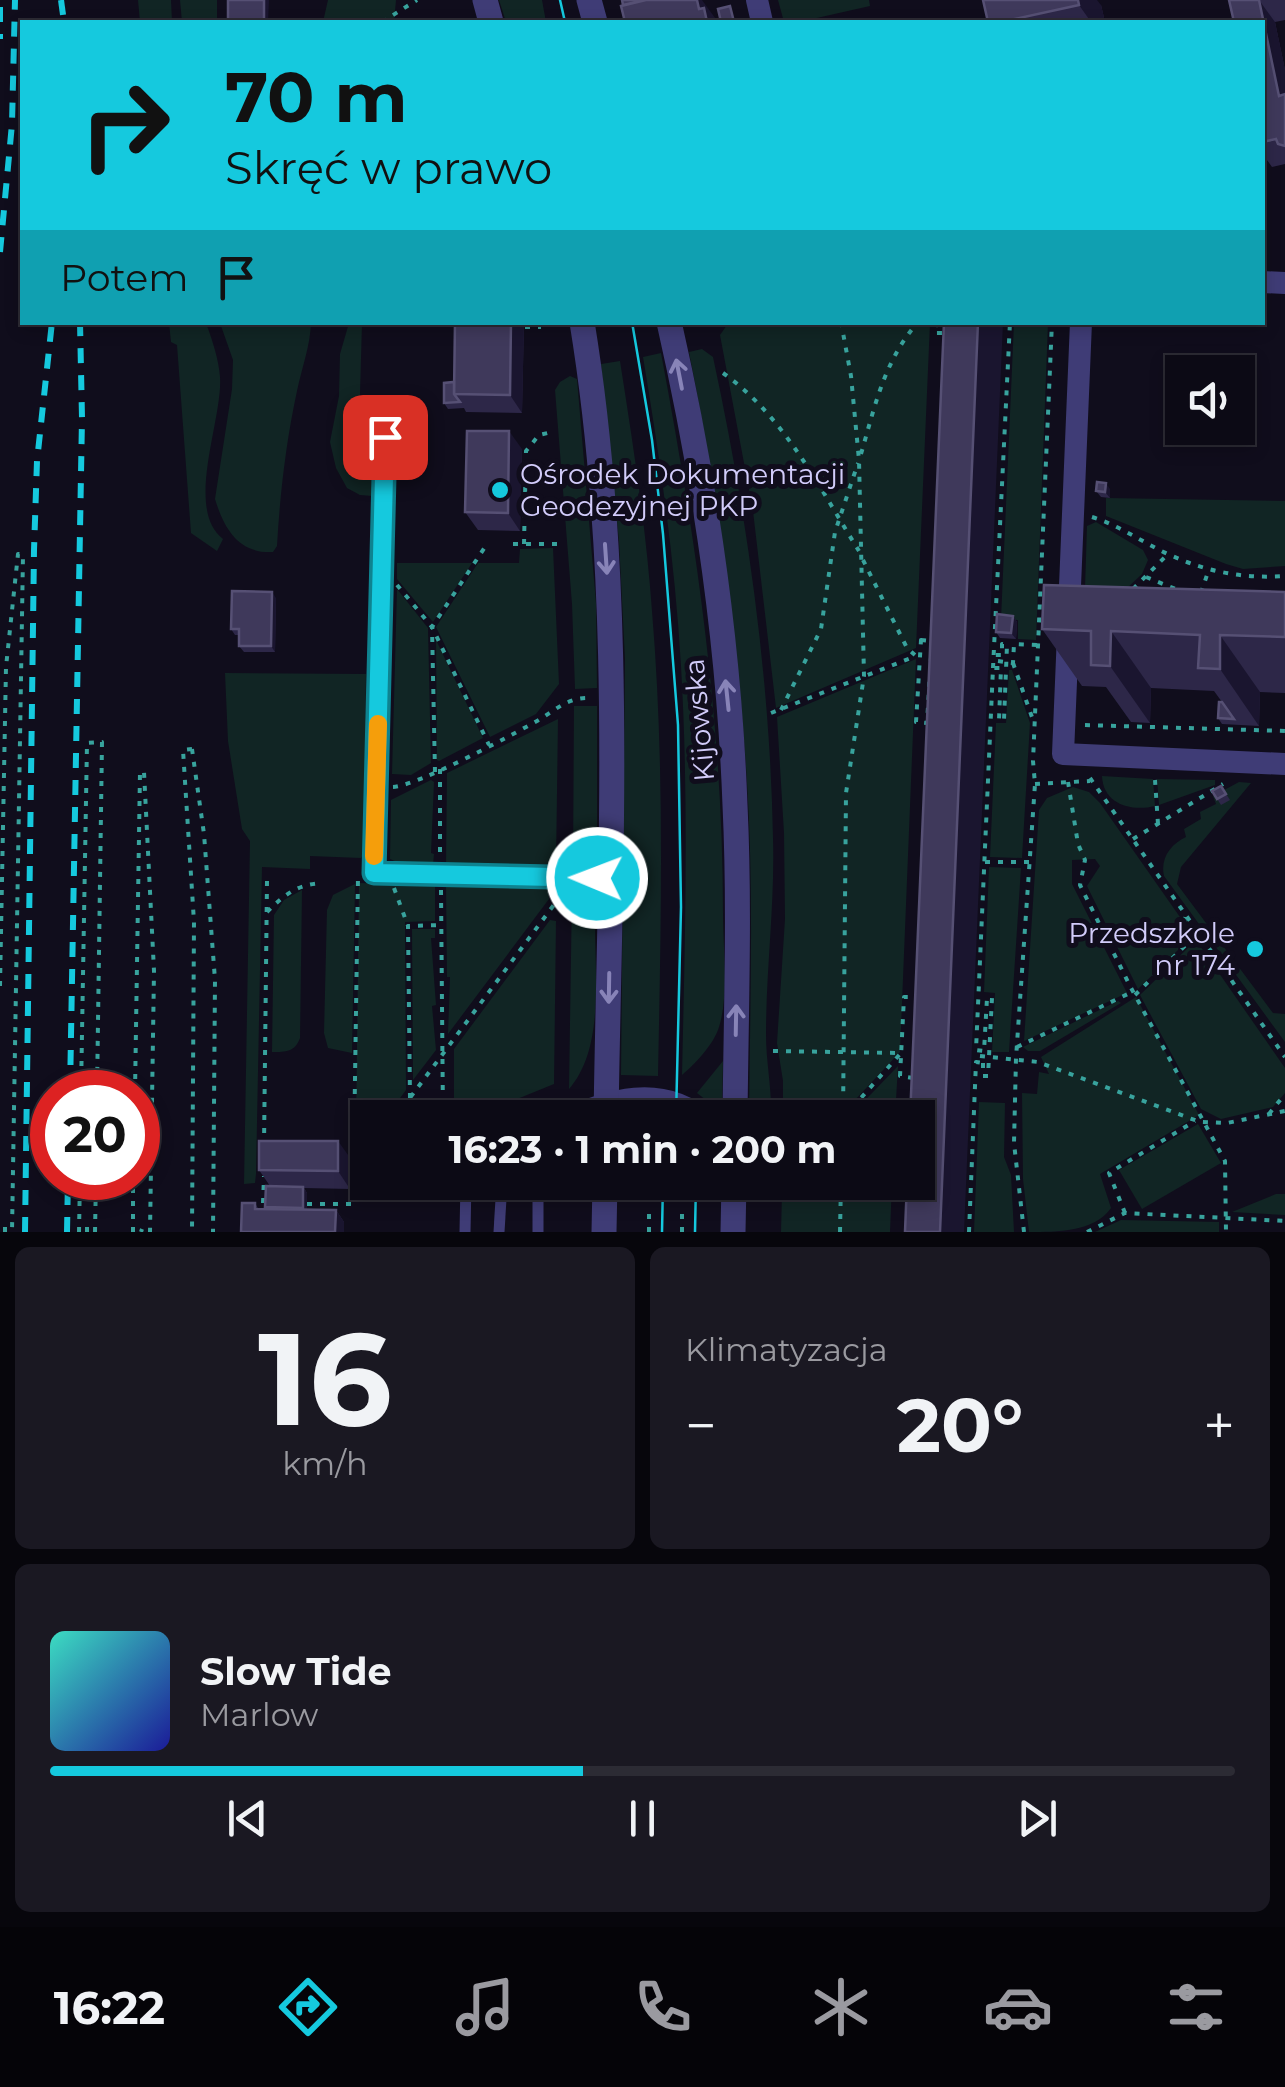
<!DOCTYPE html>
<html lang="pl">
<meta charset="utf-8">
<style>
:root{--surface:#0c0a15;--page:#1a1822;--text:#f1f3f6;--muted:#9a9aa0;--line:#2c2b34;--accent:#15c9de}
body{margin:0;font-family:Montserrat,sans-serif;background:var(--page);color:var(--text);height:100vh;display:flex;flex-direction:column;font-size:38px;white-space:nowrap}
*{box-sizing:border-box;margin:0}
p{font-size:32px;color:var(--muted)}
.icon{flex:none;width:55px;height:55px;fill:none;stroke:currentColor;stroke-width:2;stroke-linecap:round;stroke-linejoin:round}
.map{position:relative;height:1232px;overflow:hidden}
.drawer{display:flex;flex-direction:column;gap:15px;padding:15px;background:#07060c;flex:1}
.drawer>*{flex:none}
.banner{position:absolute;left:20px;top:20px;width:1245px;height:305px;border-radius:0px;box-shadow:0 5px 15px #0003,0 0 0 2px var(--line);background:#15c9de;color:#111;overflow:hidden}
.buttons{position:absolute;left:1165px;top:355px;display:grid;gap:20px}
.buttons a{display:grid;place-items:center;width:90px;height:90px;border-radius:0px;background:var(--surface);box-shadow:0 5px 15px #0003,0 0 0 2px var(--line);font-size:50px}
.speed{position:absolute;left:30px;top:1070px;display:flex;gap:20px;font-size:50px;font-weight:700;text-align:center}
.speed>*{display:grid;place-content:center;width:130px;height:130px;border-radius:50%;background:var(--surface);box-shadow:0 5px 15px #0003,0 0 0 2px var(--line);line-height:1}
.speed .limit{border:15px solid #d22;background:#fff;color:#111}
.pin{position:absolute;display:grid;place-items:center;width:85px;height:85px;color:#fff;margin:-42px;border-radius:20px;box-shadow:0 5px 15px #0006}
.me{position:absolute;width:110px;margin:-55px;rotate:271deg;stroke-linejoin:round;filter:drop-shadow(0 0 8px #0008)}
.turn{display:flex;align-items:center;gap:35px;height:210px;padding:0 40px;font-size:45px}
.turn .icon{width:130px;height:130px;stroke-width:2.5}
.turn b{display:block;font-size:70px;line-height:85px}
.then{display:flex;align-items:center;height:95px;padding:0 40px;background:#0003;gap:20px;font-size:38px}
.big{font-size:75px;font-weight:700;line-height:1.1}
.drawer .card{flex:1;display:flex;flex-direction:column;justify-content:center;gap:15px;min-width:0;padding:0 35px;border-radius:15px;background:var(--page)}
.drawer .dial{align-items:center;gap:0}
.dial b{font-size:130px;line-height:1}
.song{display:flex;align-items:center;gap:30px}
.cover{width:120px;height:120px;border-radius:15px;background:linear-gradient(135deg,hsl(170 70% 55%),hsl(240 70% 35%))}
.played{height:10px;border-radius:5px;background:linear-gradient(90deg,var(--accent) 45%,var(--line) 45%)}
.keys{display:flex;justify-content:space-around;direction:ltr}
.heat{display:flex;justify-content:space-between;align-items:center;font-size:55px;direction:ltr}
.drawer .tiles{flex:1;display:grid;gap:15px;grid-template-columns:1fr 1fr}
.card:last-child{grid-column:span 2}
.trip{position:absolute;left:350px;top:1100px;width:585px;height:100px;border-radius:0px;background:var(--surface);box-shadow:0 5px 15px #0003,0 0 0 2px var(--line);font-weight:700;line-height:100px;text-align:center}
.tab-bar{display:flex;height:160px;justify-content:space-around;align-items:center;background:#050408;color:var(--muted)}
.tab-bar .icon{width:70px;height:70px}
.tab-bar .on{color:var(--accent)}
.tab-bar b{font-size:45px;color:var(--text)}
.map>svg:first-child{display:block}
</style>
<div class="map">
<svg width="1285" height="1232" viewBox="0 0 1285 1232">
<rect width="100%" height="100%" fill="#100d1c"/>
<g fill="#112524">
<path d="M138,0H171L172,22H140Z"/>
<path d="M180,0H217V22H182Z"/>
<path d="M328,0H396L394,22H323Z"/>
<path d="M499,0H542L546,22H506Z"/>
<path d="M778,0H869L870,6L799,22H784Z"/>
<path d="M736,322L930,323L916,648L776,708L753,511L720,335L727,325Z"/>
<path d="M169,323H206C212,339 219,360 220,377C223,420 184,509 223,539L217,551L191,533L177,345L171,342Z"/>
<path d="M220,323H311C310,347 302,367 297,391C286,442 280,494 277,546L273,552C239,554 224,529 215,499L232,389L233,360Z"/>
<path d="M349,323H362L359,429L376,430L373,496L360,495L347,488L336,468L330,442L339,396L340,354Z"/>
<path d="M1014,323H1048L1036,640L1018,639V620L1001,619Z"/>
<path d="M702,349L713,357C747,514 770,677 773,838C775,904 766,969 766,1035C766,1062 772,1089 771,1117H749C750,1006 754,894 747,782C738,638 717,494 689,352Z"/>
<path d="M661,353C696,538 723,725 723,913C723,947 729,996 719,1027C714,1044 695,1064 682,1075C685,939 689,802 681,666C675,562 660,459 643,357Z"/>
<path d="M620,361C633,444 646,527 652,611C665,766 661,921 658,1076L621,1075L625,659L619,541L601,364Z"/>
<path d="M570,376L577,379L596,603L597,688L575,689L572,604L555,390L560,382Z"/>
<path d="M1106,498L1285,501V566L1243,569L1226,564L1106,516Z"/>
<path d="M1096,522L1143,550L1148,560L1142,574L1091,622L1084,620L1087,526Z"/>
<path d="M553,548L559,684L536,714L490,737L436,627L478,563H519L520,549Z"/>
<path d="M397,563H472L433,622L397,579Z"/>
<path d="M397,589L428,628L431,763L411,775L392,774Z"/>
<path d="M436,640L483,738L439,761L437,760Z"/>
<path d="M916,659L900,1052L839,1117H783V1081L777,1043L785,919L784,833L777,717Z"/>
<path d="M1009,670H1012L1030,723L1022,858L990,857L996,723H1006Z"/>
<path d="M225,673L366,674L364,853L361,858L310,856V869L262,867L256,1174L255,1183L244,1184L250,841L242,829L228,741Z"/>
<path d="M574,706H597V843L590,856L573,866Z"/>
<path d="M558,719L556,865L446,866L447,773Z"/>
<path d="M1102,776L1153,779L1155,806C1131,812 1103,804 1102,776Z"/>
<path d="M1157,779L1215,780V785L1159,805Z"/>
<path d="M431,780L434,782L431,853L434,854L433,865H404L390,859L391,800Z"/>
<path d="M1239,782L1251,783L1181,867L1177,884L1273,1013L1285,1014V1042L1164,876C1160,858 1171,844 1186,837L1184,829L1201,819L1200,812L1216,804L1213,796Z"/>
<path d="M1073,787L1089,792L1100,803L1182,920L1178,950L1138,989L1087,886L1100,866L1095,859L1072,860V884L1127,993L1024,1041L1039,810L1047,798Z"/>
<path d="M989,867L1021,868L1009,1052H992L995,993L984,992Z"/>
<path d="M359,883L435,885V921L405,922L406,1090L386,1117L368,1118L367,1126H356Z"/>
<path d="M355,884L352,1053L328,1048L324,1033L327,910L333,895Z"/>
<path d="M446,885L542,887L548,889L549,899L448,1034L450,977H447Z"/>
<path d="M302,890L300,1038C295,1052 286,1052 272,1052L274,915L284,900Z"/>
<path d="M572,890L587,899L595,915C594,969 606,1047 569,1089Z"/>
<path d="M550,920L556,921L554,1084L493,1109L458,1117L454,1114V1049Z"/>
<path d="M412,929H435V938H431L436,1005L432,1006L436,1050L413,1080Z"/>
<path d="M1196,940L1285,1068V1093L1273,1107L1221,1119L1201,1109L1140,995Z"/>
<path d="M1136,997L1199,1115L1100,1174L1111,1208C1094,1232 1057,1232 1029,1232L1023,1179L1022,1093L1037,1094L1039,1072L1049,1074L1041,1057Z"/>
<path d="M1118,1001L1121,1003L1040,1051H1028L1023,1047Z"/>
<path d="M723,1061L722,1106L720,1111L697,1093Z"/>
<path d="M898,1066L895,1117H849Z"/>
<path d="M979,1102L1005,1103L1004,1157L1011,1175L1014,1232H974Z"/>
<path d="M1198,1124L1221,1163L1142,1209L1119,1170Z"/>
<path d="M788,1182L892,1183L890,1232H781L782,1193Z"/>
<rect x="619" y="1183" width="38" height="16"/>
<path d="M1276,1194H1285V1215L1232,1212Z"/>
<path d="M1121,1220L1219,1222V1232H1095Z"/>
</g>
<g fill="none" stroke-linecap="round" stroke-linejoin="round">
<g stroke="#38a39d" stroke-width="4" stroke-dasharray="5 8" stroke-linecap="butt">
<path d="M382,22L417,0"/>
<path d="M841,322L851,376L859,460L864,676L846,793L843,1118"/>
<path d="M936,322L935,333H943"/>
<path d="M429,324L459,325"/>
<path d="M525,327H541"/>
<path d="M723,373C785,417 820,489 859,551"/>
<path d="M861,454C875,406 884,361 918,322"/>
<path d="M1092,517C1121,526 1143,543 1170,555C1208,572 1244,579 1285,576"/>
<path d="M513,544H561"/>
<path d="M524,544L526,451L539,435L552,432"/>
<path d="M863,560L907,648L916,656"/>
<path d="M1146,577L1178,590"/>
<path d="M397,585L432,627L489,745"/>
<path d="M1133,589L1168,554"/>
<path d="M1201,593L1209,569"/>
<path d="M921,640L932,641L927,723L916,722Z"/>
<path d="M998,661L1013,663L1014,644L1037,645"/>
<path d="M1013,663L1033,720"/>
<path d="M993,668L1010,322"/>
<path d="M781,710L821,629L835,532L858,463"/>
<path d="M771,713L916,656"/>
<path d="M1085,725L1285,731"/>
<path d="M192,749L183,750L194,922L192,1232"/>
<path d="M192,749L204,834L215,980L213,1232"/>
<path d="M440,769V860"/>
<path d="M435,772L432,627L487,544"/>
<path d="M1090,778L1285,1057"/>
<path d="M1155,780L1158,824"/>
<path d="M1068,782L1078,844L1085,860L1080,885L1130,986L1225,1161L1226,1232"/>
<path d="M1035,784L1090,781"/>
<path d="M393,787C417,786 512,735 537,721C554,711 567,698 587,698"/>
<path d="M1133,839L1223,784"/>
<path d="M985,862H1030"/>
<path d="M394,888L408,926"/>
<path d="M441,890L443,1118"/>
<path d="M267,912C285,894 298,884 323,883"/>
<path d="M1181,947L1185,917"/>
<path d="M0,986L6,667L18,554L23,555L12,1232"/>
<path d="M1135,995L1198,933"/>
<path d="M1017,1047L1134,991"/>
<path d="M773,1051L901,1053"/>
<path d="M980,1056L1038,1062L1200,1122L1227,1123L1285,1111"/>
<path d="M983,1063V1076H988L992,998H987L984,1051L976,1050L993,668H1001L999,720H1004L1007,645L1002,644V655H993"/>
<path d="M913,1078L900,1076L904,997H917"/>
<path d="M81,1092L87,743L102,742L97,1092"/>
<path d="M135,1092L140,772H144L154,971L150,1232"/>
<path d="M410,1098L408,926L441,925"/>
<path d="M1269,1114L1285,1094"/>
<path d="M844,1117L901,1053"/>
<path d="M395,1118L562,894"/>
<path d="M264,1146L267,881"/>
<path d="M354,1146L358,877"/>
<path d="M776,1191L784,1182"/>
<path d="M263,1203L264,1176"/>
<path d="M307,1204H352"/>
<path d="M1125,1213L1109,1173L1195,1121"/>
<path d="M5,1232V1224"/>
<path d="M79,1232L80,1178"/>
<path d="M87,1232V1227"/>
<path d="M95,1232L96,1178"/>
<path d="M133,1232V1178"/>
<path d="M141,1232L142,1229"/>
<path d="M649,1232V1209"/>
<path d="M682,1232V1209"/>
<path d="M840,1232L841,1182"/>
<path d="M969,1232L976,1062L983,1063"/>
<path d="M1024,1232L1014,1143L1016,1058L1035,784L1033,761L1052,322"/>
<path d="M1087,1232L1125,1213L1285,1221"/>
</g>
<g stroke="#3f3c76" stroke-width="11">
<path d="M385,430L374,873L611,878"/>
<path d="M556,1118C605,1094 664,1076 710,1118"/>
<path d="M465,1232L466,1182"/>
<path d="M499,1232L502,1182"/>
<path d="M538,1232V1182"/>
</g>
<g stroke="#3f3c76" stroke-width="22">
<path d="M757,0L762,22"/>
<path d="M1262,282L1285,283"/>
<path d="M1081,322L1063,754L1285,764"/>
</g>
<g stroke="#3f3c76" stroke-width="25">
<path d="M485,0L491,22"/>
<path d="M589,0L595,22"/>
<path d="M582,322C625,585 610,853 606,1118"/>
<path d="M669,322C705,480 729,644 735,805C740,909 736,1013 735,1118"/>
<path d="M604,1232L605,1182"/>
<path d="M733,1232L734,1182"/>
</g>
<g stroke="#15c9de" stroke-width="2.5">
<path d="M560,0L565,22"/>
<path d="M632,322L652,440L663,534L678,725L681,907L676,1118"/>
<path d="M662,1232L663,1182"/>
<path d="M695,1232L696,1182"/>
</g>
<g stroke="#15c9de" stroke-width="6" stroke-dasharray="15 12" stroke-linecap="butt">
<path d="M61,0L64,22"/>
<path d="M0,7V39"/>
<path d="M0,252L12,124L15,0"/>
<path d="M70,1092L82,418L80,322"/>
<path d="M25,1232L34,550L37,461L52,322"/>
<path d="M67,1232L68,1178"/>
</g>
</g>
<g fill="#2d2748">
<path d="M983,0L1101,5L1105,22H1001Z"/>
<path d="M1229,0H1285V20L1275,22L1285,70V164L1272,167L1262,153V22Z"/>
<path d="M453,322H524L522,413L466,412L464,408L448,409L444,403L454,382L455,326Z"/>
<path d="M522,449L520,531L478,530L465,512Z"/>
<path d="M1110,489V498L1101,497L1096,491Z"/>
<path d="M1285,592V693L1260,692L1259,726L1222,724L1218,718L1222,702L1214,691L1151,688L1150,723L1131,722L1106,687L1082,686L1042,629Z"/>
<path d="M276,598L275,652H244L239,646V635H235L231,629Z"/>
<path d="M1013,616L1017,622L1016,639L1000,638L996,632Z"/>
<path d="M1221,786L1230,800L1221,805L1212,791Z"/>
<path d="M351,1159L350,1189L304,1188L307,1193V1210H336L344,1222V1232H241L255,1203L259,1210H267L265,1207L270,1186L259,1170Z"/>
</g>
<g fill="#1a152f">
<path d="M264,0H269L268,22H264Z"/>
<path d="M697,0H702L718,22H707L699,9Z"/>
<path d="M1078,0H1097L1101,5L1105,22H1091L1079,5Z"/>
<path d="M1259,0L1275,22L1285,70V103L1279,96Z"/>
<path d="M511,322H524L522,413L510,395Z"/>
<path d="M978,322H1003L964,1232H940Z"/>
<path d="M509,431L522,449L520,531L508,513Z"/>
<path d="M1106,483L1110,489V498L1105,492Z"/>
<path d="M272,592L276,598L275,652L271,646Z"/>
<path d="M1013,616L1017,622L1016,639L1011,633Z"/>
<path d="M1111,631L1151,688L1150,723L1110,666Z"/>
<path d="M1220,635L1260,692L1259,726L1220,669Z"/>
<path d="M338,1141L351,1159L350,1189L338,1171Z"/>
<path d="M303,1187L307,1193V1214L303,1208Z"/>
<path d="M336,1210L344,1222V1232H335Z"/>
</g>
<g fill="#3f395b" stroke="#565074" stroke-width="2.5">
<rect x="228" y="0" width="36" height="22"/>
<path d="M622,0H646L623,5Z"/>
<path d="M646,0H697L699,9L704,8L707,22H625L621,6Z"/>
<path d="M983,0H1078L1079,5L1001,22H988Z"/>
<path d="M1229,0H1259L1279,96L1285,94V146L1278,144L1276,139L1262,142V22H1234Z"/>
<path d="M730,6L734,22H721L718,9Z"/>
<path d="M455,322H511L510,395L454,394Z"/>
<path d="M944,322H978L940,1232H905L907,1182H918V1118H910Z"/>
<path d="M454,382V394L460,402L444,403V383Z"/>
<path d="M467,431H509L508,513L465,512Z"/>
<path d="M1097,482L1106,483L1105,492L1096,491Z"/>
<path d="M1044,585L1285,592V637L1220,635V669L1198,668L1200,635L1111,631L1110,666L1091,665V631L1042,629Z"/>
<path d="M232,591L272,592L271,646H239V629H231Z"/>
<path d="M997,614L1013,616L1011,633L996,632Z"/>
<path d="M1219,702H1222L1234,719L1218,718Z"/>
<path d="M1221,786L1226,794L1217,799L1212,791Z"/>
<path d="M259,1141H338V1171L259,1170Z"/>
<path d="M266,1186L303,1187V1208L265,1207Z"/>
<path d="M242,1203H255V1209L336,1210L335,1232H241Z"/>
</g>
<defs><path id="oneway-shaft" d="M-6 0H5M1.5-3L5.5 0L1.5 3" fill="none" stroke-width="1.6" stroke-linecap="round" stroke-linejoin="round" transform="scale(2.5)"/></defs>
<g stroke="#8884b8">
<use href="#oneway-shaft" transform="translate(679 374) rotate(-101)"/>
<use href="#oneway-shaft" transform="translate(606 559) rotate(86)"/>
<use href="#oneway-shaft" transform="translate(727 695) rotate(-96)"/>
<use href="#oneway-shaft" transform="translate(609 988) rotate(91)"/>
<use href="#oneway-shaft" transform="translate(736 1020) rotate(-89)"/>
</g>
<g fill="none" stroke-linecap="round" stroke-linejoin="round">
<defs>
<path id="route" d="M385,437L374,873L597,878"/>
</defs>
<use href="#route" stroke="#0e8390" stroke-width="25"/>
<use href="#route" stroke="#15c9de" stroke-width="18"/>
<path stroke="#f59e0b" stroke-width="18" d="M374,856L378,724"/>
</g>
<g fill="#15c9de" stroke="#100d1c" stroke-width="4">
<circle cx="500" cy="490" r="10"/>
<circle cx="1255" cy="949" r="10"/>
</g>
<g text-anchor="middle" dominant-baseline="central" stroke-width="10" stroke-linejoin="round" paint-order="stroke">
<g font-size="28" fill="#d2ccfa" stroke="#100d1c" text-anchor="start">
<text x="520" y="474">Ośrodek Dokumentacji<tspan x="520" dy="32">Geodezyjnej PKP</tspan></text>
<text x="1235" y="933" text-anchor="end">Przedszkole<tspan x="1235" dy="32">nr 174</tspan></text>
</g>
<g font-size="28" fill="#d2ccfa" stroke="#100d1c">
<text transform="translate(699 720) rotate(-95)">Kijowska</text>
</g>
</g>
</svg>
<div class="buttons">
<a><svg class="icon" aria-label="sound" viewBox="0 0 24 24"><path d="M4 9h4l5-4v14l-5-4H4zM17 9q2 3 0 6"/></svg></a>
</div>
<div class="speed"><div class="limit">20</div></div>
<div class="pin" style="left:385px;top:437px;background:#d93025"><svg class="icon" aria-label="arrive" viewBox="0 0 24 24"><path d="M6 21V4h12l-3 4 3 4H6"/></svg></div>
<svg class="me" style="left:597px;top:878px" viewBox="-20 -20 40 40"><circle r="17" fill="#15c9de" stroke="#fff" stroke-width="3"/><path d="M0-11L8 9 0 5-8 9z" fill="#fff"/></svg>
<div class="trip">16:23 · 1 min · 200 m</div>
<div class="banner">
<div class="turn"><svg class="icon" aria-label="right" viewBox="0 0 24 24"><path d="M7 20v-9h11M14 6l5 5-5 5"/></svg><div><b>70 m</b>Skręć w prawo</div></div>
<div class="then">Potem<svg class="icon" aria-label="arrive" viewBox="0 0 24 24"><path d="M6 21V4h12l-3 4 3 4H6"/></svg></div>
</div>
</div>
<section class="drawer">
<div class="tiles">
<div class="card dial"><b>16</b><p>km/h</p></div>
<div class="card"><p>Klimatyzacja</p>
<div class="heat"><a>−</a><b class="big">20°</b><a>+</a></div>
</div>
<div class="card">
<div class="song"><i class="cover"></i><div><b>Slow Tide</b><p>Marlow</p></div></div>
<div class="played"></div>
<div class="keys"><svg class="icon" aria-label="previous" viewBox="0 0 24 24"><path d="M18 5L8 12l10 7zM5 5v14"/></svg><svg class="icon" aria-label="pause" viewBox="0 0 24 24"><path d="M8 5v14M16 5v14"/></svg><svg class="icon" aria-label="next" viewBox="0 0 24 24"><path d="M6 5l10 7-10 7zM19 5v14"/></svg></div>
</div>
</div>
</section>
<nav class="tab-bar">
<b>16:22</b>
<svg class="icon on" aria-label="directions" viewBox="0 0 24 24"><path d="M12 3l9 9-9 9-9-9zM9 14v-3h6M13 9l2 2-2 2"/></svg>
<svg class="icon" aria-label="music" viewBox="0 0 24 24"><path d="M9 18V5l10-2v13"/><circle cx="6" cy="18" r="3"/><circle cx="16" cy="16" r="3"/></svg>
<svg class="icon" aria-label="phone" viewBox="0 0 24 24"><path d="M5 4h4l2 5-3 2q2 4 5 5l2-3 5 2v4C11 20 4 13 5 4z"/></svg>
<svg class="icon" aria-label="climate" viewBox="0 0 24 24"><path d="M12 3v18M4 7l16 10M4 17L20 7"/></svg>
<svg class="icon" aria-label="car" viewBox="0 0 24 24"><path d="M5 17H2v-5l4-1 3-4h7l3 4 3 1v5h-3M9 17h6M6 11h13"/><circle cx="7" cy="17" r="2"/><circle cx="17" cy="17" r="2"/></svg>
<svg class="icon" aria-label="filters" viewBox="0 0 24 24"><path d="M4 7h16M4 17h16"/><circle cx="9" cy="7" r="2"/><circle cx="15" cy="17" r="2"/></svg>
</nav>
